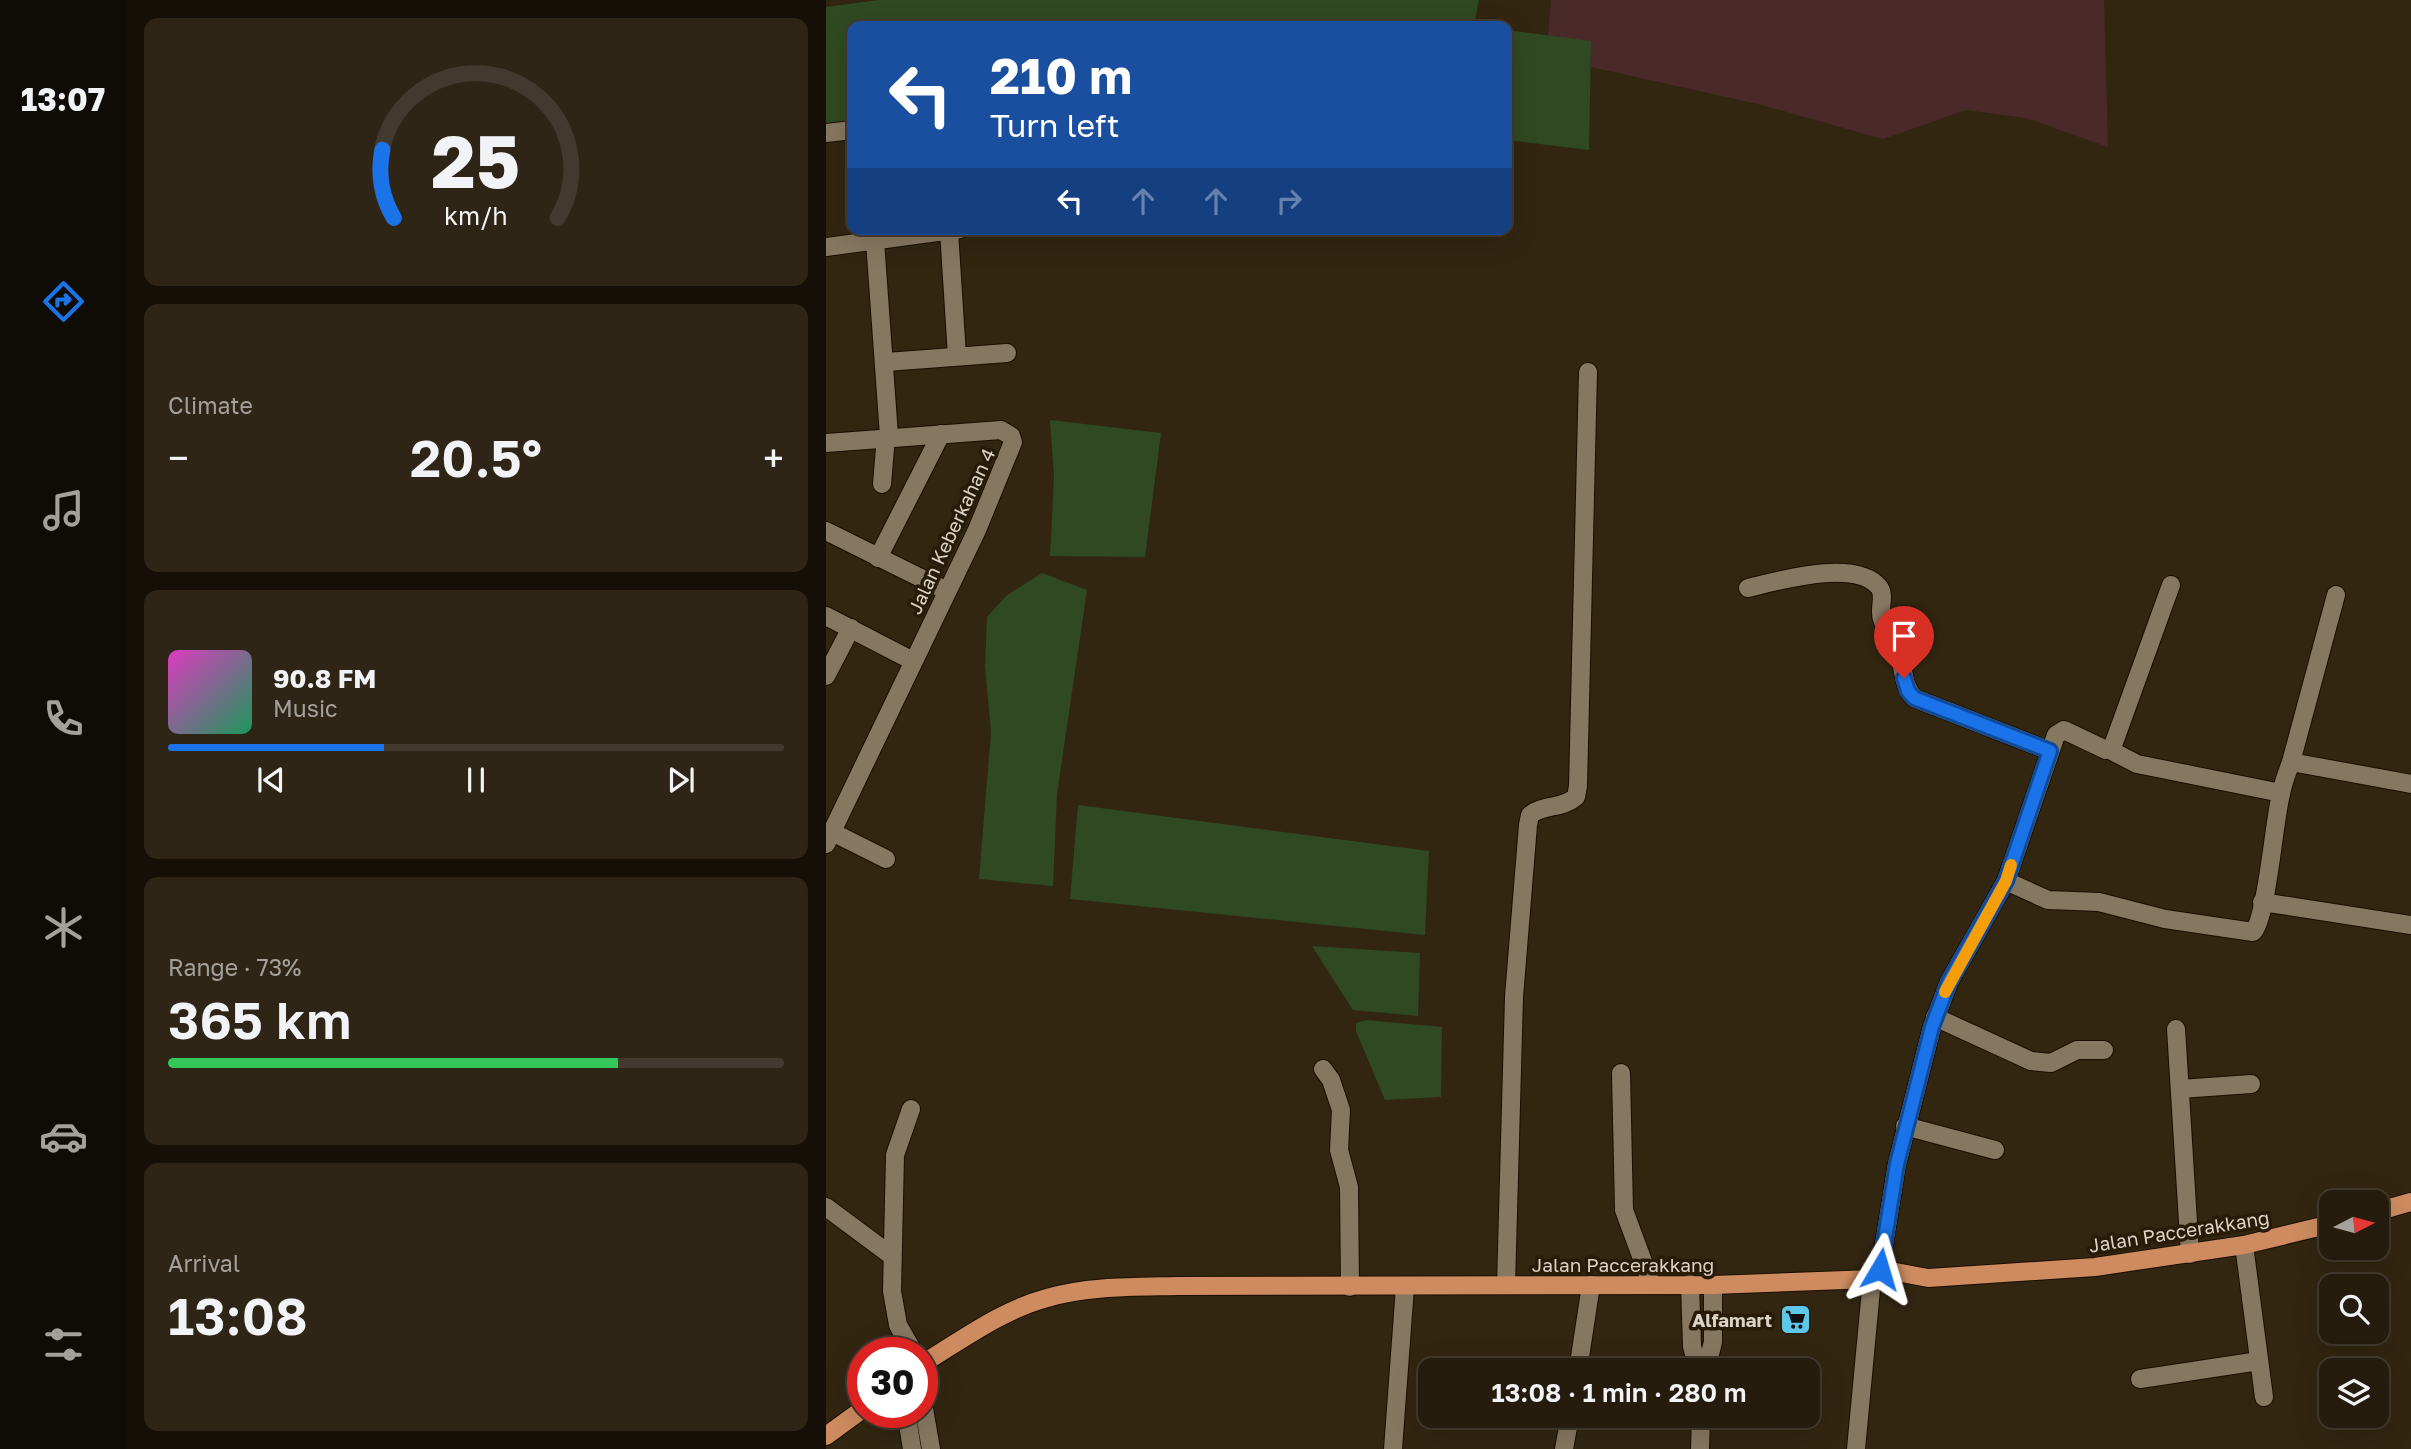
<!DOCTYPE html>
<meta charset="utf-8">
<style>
:root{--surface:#261c0d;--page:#2e2516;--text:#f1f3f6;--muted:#a4a19d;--line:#423a2e;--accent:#1a73e8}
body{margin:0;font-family:"Golos Text",sans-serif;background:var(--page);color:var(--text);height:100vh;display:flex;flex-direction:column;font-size:26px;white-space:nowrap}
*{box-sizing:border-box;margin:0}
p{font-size:23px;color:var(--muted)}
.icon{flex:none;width:38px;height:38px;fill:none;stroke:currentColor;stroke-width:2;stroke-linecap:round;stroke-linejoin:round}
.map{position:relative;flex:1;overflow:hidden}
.sheet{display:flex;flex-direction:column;gap:18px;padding:18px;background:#150f07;width:700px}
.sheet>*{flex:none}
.top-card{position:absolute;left:21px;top:21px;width:665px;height:214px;border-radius:14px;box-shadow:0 7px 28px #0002,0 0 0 2px var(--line);background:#1a4fa0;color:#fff;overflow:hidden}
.needle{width:46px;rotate:84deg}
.tools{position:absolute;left:1493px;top:1190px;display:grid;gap:14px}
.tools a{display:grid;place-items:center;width:70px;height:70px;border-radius:14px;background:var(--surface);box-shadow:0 7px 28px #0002,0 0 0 2px var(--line);font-size:35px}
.speed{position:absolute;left:21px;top:1337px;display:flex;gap:14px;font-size:35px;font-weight:700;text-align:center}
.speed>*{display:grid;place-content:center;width:91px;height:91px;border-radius:50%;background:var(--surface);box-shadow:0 7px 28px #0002,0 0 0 2px var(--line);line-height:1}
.speed .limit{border:10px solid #d22;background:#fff;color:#111}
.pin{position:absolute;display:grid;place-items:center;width:60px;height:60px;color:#fff;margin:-72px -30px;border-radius:50% 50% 50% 0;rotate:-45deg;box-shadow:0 0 7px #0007}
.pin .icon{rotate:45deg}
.me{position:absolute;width:77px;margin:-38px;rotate:7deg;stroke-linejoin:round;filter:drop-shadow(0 0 5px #0008)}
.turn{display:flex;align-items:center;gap:24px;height:147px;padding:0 28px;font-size:32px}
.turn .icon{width:91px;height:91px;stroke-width:2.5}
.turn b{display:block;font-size:49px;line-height:60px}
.lanes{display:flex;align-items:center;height:66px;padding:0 28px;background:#0003;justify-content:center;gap:35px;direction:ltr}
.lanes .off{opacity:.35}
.big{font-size:52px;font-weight:600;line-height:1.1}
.sheet .widget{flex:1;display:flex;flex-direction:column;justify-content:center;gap:10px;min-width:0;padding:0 24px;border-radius:14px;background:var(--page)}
.sheet .dial{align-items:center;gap:0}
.dial svg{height:182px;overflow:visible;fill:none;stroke:var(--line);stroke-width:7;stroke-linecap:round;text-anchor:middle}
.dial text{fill:var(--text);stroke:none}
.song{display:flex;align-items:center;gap:21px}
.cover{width:84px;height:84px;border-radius:10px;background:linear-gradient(135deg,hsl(310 70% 55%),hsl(150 70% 35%))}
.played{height:7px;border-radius:4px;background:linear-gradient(90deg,var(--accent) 35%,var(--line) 35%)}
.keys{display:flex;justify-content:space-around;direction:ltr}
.heat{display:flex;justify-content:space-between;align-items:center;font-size:38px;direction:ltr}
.charge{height:10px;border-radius:5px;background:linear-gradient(90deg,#34c759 73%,var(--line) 0)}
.trip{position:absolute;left:592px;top:1358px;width:402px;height:70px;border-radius:14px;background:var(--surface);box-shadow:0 7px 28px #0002,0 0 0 2px var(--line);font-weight:600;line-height:70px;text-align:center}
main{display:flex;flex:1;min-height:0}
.tab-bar{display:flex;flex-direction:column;width:126px;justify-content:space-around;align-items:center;background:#0f0b05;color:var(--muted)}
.tab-bar .icon{width:49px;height:49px}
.tab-bar .selected{color:var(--accent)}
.tab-bar b{font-size:32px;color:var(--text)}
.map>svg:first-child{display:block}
</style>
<main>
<nav class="tab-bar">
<b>13:07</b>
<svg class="icon selected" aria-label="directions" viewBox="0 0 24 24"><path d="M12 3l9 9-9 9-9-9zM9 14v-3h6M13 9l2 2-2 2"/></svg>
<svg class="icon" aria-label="music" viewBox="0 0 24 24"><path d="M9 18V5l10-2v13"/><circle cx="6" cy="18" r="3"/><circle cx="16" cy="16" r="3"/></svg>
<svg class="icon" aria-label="phone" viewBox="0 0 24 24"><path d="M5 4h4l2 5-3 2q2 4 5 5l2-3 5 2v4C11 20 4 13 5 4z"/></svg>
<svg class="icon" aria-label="climate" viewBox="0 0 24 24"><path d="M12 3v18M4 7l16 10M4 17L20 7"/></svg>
<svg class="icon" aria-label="car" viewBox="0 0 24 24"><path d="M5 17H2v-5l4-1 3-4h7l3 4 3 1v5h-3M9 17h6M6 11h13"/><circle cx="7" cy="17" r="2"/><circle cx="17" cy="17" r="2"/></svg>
<svg class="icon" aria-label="filters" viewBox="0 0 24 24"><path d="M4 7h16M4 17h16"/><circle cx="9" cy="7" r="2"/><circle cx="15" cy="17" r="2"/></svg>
</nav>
<section class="sheet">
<div class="widget dial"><svg viewBox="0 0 100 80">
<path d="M14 69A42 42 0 1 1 86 69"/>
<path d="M14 69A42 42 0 0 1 9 39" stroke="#1a73e8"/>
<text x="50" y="56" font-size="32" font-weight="700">25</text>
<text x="50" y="72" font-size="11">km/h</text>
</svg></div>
<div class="widget"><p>Climate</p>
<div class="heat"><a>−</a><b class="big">20.5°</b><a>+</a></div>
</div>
<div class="widget">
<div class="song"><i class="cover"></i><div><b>90.8 FM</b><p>Music</p></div></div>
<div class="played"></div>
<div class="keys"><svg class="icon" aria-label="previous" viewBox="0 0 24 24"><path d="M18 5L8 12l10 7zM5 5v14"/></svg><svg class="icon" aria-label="pause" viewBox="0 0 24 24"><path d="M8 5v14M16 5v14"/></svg><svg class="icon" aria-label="next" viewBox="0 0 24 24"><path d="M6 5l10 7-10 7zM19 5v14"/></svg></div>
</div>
<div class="widget"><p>Range · 73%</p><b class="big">365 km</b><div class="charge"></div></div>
<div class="widget"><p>Arrival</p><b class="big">13:08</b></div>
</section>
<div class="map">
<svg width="1585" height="1449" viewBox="0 0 1585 1449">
<rect width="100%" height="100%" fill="#322611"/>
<path fill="#4a2a29" d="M725,0H1278L1282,147L1200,118L1140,110L1057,139L932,104L765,67V42L722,36Z"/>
<g fill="#2f4922">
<path d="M53,0H653L648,25L651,26H26V121L0,124V7Z"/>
<path d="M681,30L765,41L763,150L681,140Z"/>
<path d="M224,420L335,433L319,557L224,556L228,477Z"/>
<path d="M216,573L261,590L231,794L227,886L153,879L165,732L159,666L161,617L180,596Z"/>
<path d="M252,805L603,851L599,935L244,899Z"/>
<path d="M486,946L594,953L592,1016L527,1010Z"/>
<path d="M540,1020L616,1027L615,1097L559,1100L530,1031V1023Z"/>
</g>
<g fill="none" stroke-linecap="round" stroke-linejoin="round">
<defs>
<g id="minor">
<path d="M0,133L26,130"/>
<path d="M123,231L131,356"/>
<path d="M49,241L63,436"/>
<path d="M0,247L134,229"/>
<path d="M60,362L181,353"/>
<path d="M0,443L175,430L185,436L187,442L151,530L0,844"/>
<path d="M56,484L60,436"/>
<path d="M0,531L121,591"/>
<path d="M52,558L115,434"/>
<path d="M922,588C952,581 1029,558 1053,587C1060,596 1052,609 1056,619C1060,632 1070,644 1074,658C1078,673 1078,687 1088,698L1224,751"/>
<path d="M1510,595L1465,762L1585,784"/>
<path d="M0,616L87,661"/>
<path d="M0,676L25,628"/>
<path d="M1284,750L1311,764L1455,793"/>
<path d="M6,832L60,859"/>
<path d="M1180,881L1222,900L1273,902L1339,919L1427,932C1441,918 1448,820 1455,794C1457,783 1461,773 1465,762"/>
<path d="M1436,902L1585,925"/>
<path d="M1109,1017L1205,1061L1225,1063L1251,1050H1278"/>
<path d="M1350,1029L1364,1254"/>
<path d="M497,1069L505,1080L515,1110L513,1150L523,1187L524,1287"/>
<path d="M795,1073L798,1210L825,1283"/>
<path d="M1354,1089L1425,1084"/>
<path d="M85,1109L69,1155L66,1291L72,1325L88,1353"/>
<path d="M1079,1126L1169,1150"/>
<path d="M0,1207L66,1256"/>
<path d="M1418,1245L1438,1397"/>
<path d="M1054,1269L1071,1164L1106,1027L1123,982L1180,881L1230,735L1238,730L1280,750L1286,748L1345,585"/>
<path d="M864,1284L866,1346L872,1370"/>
<path d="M680,1285L688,997L702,825L704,815C718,804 736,809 750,797L752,786L762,372"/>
<path d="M752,1370L765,1285"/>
<path d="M880,1370L887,1342V1285"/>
<path d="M1314,1379L1433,1361"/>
<path d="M96,1397L105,1449"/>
<path d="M80,1412L86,1449"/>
<path d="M567,1449L579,1287"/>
<path d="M738,1449L744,1416"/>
<path d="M874,1449L875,1416"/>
<path d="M1030,1449L1046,1279"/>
</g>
<g id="major">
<path d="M1550,1212L1585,1202"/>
<path d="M96,1364C136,1340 176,1310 221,1298C262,1286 308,1287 351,1286L887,1285L1046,1279L1054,1269L1102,1278L1269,1267L1418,1245L1505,1224"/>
<path d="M0,1436L37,1409"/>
</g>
</defs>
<use href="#minor" stroke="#1a0e00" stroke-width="20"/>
<use href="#major" stroke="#1a0e00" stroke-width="20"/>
<use href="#minor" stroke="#867760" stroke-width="18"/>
<use href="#major" stroke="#cd8b5f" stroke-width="18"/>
</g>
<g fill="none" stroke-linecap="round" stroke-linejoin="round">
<defs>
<path id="route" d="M1054,1269L1071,1164L1106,1027L1123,982L1180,881L1224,751L1088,698L1082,691L1078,678"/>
</defs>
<use href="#route" stroke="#114b97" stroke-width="18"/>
<use href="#route" stroke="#1a73e8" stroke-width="12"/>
<path stroke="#f59e0b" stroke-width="12" d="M1119,992L1180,881L1185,865"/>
</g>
<defs>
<symbol id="supermarket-square" viewBox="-11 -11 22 22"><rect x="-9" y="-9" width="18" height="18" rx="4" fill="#5cc7e8" stroke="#281c08"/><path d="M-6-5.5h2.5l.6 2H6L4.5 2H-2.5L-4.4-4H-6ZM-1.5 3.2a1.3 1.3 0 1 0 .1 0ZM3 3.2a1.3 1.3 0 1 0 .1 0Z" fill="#111"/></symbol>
</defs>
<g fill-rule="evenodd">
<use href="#supermarket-square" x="952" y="1302" width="35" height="35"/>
</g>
<g text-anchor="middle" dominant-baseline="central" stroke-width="7" stroke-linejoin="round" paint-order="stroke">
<g font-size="19" fill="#dbd3c6" stroke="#281c08">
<text transform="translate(125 531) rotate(-65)">Jalan Keberkahan 4</text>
<text transform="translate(1353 1231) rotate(-9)">Jalan Paccerakkang</text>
<text x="797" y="1264">Jalan Paccerakkang</text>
</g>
<g font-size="19" font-weight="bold" fill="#dbd3c6" stroke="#281c08" text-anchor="end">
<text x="946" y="1319">Alfamart</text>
</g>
</g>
</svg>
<div class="tools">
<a><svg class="needle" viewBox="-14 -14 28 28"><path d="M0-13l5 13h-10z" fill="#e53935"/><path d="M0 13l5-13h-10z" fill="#a4a19d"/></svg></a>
<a><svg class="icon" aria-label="search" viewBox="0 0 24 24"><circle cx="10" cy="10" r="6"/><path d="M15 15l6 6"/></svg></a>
<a><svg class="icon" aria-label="layers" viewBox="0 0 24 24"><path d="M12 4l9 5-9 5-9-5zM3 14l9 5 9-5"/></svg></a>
</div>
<div class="speed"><div class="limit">30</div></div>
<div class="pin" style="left:1078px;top:678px;background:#d93025"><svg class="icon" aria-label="arrive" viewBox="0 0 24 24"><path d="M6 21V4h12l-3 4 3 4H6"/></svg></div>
<svg class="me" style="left:1054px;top:1269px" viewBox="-20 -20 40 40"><path d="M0-17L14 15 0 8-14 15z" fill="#1a73e8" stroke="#fff" stroke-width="4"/></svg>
<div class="trip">13:08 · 1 min · 280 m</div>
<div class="top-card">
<div class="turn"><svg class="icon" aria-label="left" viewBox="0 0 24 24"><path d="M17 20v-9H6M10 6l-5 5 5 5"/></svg><div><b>210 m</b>Turn left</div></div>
<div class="lanes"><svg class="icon" aria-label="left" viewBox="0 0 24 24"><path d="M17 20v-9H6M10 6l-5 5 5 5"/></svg><svg class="icon off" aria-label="ahead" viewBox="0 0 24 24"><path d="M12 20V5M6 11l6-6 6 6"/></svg><svg class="icon off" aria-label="ahead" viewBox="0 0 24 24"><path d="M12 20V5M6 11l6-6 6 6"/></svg><svg class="icon off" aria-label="right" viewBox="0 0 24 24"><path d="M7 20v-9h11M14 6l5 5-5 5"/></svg></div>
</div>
</div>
</main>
